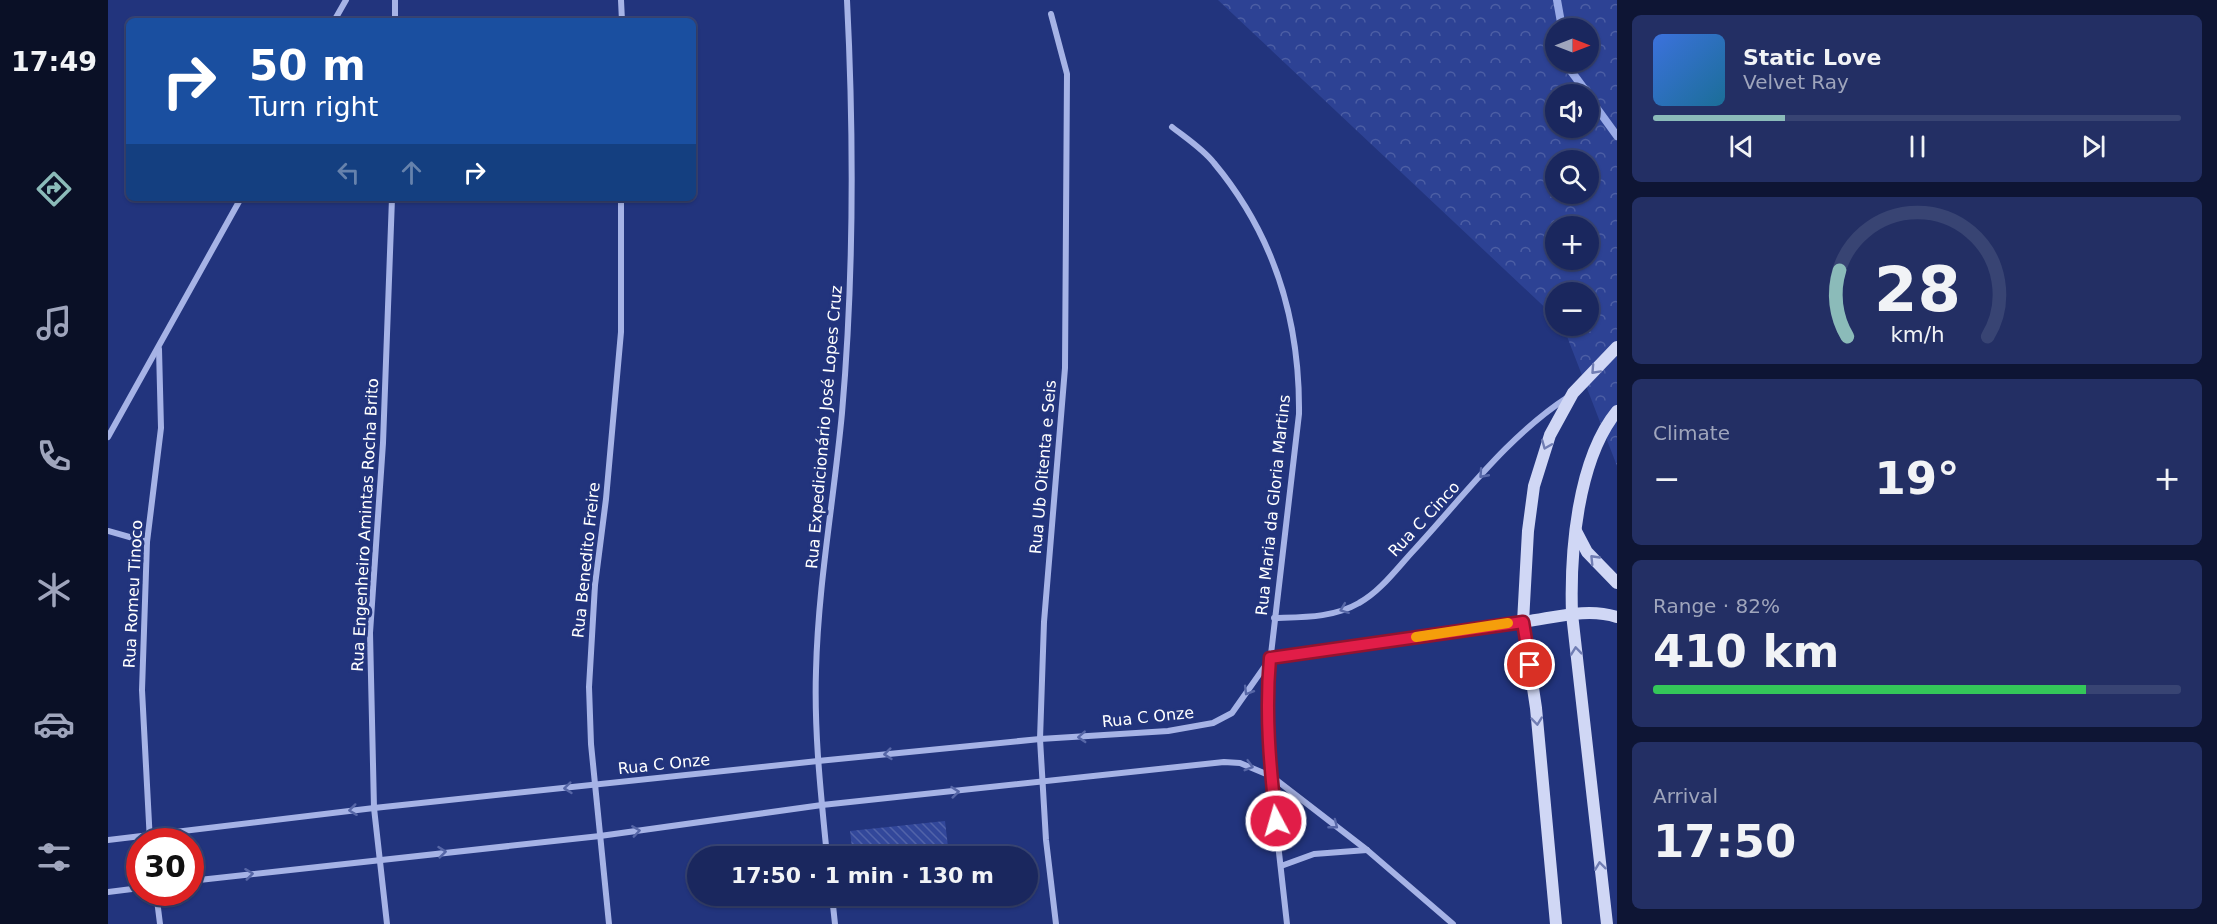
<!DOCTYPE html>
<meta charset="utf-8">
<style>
:root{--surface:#1a275e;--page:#232f64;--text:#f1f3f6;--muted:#9fa5bc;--line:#384473;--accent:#8bbbb9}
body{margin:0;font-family:"DejaVu Sans",sans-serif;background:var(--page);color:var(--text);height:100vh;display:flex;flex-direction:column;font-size:22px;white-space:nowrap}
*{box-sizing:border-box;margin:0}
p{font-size:20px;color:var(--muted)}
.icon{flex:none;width:33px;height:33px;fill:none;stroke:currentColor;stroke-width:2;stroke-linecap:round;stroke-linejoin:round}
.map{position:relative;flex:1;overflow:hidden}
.side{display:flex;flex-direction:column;gap:15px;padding:15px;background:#0e1534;width:600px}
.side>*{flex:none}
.top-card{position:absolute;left:18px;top:18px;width:570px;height:183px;border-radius:9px;box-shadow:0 2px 4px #0004,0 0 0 2px var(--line);background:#1a4fa0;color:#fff;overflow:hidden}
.needle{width:39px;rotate:90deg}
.buttons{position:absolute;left:1437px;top:18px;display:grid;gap:12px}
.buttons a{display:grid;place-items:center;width:54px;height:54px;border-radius:50%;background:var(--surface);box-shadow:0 2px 4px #0004,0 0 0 2px var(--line);font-size:30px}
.speed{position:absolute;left:18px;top:828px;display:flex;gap:12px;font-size:30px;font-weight:700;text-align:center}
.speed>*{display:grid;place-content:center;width:78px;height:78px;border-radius:50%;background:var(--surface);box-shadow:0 2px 4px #0004,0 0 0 2px var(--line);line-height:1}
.speed .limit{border:9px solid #d22;background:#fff;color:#111}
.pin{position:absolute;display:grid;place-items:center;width:51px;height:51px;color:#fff;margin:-26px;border:3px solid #fff;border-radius:50%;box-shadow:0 2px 6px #0007}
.me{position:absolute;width:66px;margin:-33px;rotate:354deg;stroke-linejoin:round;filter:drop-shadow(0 0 4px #0008)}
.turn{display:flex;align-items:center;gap:21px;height:126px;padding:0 24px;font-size:27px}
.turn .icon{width:78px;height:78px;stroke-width:2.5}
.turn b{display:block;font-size:42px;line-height:51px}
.lanes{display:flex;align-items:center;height:57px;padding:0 24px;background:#0003;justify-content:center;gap:30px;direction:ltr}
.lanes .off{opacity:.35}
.big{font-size:45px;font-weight:700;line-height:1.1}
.side .card{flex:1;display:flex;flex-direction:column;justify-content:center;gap:9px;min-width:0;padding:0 21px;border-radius:9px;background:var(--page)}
.side .dial{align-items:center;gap:0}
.dial svg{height:156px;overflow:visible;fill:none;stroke:var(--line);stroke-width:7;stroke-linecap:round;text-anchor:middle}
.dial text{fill:var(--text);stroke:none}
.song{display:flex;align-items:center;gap:18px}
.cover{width:72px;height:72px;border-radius:9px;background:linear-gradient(135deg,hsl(220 70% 55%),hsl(200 70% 35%))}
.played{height:6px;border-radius:3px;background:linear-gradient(90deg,var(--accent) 25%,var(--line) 25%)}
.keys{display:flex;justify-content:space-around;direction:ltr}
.heat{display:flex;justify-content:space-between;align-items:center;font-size:33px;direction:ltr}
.charge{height:9px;border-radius:4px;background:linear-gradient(90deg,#34c759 82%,var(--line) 0)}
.trip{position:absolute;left:579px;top:846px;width:351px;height:60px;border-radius:30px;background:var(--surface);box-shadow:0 2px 4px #0004,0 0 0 2px var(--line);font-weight:700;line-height:60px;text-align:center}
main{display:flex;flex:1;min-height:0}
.tab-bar{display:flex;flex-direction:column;width:108px;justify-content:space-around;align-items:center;background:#0a1026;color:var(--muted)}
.tab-bar .icon{width:42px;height:42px}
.tab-bar .current{color:var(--accent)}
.tab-bar b{font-size:27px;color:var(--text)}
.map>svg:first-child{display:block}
</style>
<main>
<nav class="tab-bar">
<b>17:49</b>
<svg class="icon current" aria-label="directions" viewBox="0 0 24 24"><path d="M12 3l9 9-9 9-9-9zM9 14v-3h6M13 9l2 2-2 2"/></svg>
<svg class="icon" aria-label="music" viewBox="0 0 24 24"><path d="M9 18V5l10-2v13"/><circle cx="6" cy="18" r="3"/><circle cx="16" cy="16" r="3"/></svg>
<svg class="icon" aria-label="phone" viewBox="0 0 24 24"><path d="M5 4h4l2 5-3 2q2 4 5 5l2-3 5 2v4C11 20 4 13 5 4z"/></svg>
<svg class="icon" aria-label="climate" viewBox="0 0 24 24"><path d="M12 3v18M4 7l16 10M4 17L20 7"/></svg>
<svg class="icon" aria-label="car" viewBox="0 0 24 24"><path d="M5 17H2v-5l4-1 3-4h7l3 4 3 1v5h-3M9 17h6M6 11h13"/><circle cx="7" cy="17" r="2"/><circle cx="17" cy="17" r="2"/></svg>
<svg class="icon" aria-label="filters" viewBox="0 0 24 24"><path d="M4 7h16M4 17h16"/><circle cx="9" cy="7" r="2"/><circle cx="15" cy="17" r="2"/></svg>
</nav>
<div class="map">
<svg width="1509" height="924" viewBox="0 0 1509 924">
<defs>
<pattern id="forest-crowns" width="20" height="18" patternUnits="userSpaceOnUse" patternTransform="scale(1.5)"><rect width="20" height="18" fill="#2d4294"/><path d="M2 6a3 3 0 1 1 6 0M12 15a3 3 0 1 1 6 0" fill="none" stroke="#4c5ea4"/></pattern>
<pattern id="building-back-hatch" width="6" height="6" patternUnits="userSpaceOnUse" patternTransform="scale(1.5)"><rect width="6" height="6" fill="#32479a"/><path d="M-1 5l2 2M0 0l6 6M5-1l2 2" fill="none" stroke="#5163a9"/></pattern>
</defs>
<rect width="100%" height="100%" fill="#22347d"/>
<path fill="url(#forest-crowns)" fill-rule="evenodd" d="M1110,0H1509V466L1455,326H1480V292H1448L1447,317ZM1448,28H1480V62H1448ZM1448,94H1480V128H1448ZM1448,160H1480V194H1448ZM1448,226H1480V260H1448Z"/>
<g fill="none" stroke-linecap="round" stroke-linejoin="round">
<g stroke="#9aabe7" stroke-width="8">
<path d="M1449,0L1454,28"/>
<path d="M1459,62L1460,67L1480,94"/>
<path d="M1480,96L1509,136"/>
</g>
</g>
<path fill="url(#building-back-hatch)" d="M837,821L841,856H745L742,831Z"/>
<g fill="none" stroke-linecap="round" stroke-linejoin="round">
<g stroke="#a6b3e6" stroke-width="6">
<path d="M287,0V21"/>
<path d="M513,0L514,21"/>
<path d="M943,14L959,74L957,368L936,622L932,739L938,840L948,924"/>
<path d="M226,21L238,0"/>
<path d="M1064,127C1078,138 1095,149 1106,163C1166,235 1192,321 1191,414L1158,697L1160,754L1179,924"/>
<path d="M0,437L133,198"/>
<path d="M0,531L39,542"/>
<path d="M1166,618C1195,617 1225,618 1251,603C1273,591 1290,567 1307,549C1355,497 1400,436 1460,397"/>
<path d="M0,840L266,808L710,761L932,739L1060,731L1105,723L1124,713L1162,659L1415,622"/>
<path d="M42,842L34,690L39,542L53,428L51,349"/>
<path d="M719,856C713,795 706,733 708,671C710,585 726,499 734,413C746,276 746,138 739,0"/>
<path d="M1173,866L1206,854L1259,850"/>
<path d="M82,881L492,836L714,805L1116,762L1132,763L1163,776L1259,850L1345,924"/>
<path d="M0,892L32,888"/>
<path d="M48,892L52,924"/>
<path d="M724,896L727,924"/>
<path d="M279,924L266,808L262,633L275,443L284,198"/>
<path d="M501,924L483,744L481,687L487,585L498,499L513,332V198"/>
</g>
<g stroke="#d0d7f5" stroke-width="12">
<path d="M1468,531L1479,552L1509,583"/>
<path d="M1415,622C1446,618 1479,607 1509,617"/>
<path d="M1448,924L1428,708L1415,622L1420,531L1426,486L1442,435L1465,393L1509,347"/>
<path d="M1499,924L1464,614C1462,553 1469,460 1509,411"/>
</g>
</g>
<defs><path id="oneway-chevron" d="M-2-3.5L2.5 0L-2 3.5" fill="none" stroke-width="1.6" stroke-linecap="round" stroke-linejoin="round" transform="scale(1.5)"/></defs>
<g stroke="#707db3">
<use href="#oneway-chevron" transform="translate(1487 370) rotate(133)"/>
<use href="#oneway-chevron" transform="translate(1438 445) rotate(112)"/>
<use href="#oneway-chevron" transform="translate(1486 559) rotate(-134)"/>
<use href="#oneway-chevron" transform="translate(1468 651) rotate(-96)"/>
<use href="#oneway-chevron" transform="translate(1429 721) rotate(84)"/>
<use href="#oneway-chevron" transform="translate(1492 866) rotate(-97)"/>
</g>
<g stroke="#5767a7">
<use href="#oneway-chevron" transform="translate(1375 474) rotate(132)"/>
<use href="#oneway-chevron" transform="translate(1236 609) rotate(159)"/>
<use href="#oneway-chevron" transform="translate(1140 691) rotate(121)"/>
<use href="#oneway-chevron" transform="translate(974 737) rotate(177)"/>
<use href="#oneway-chevron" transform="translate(780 754) rotate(174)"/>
<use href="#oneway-chevron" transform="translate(1141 766) rotate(16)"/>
<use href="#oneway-chevron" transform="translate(460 788) rotate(174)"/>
<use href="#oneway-chevron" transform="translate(847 792) rotate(-6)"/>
<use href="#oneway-chevron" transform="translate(245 810) rotate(173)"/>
<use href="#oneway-chevron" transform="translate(1226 825) rotate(38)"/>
<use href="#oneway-chevron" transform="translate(528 831) rotate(-8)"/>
<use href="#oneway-chevron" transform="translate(334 852) rotate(-6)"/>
<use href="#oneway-chevron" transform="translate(141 874) rotate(-7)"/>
</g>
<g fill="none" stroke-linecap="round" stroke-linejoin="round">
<defs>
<path id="route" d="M1168,821C1162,766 1157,714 1162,658L1415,622L1422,665"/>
</defs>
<use href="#route" stroke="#92132f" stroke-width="15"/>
<use href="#route" stroke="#e11d48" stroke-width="10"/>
<path stroke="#f59e0b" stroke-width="10" d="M1308,637L1400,623"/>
</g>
<g text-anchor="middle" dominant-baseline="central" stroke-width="6" stroke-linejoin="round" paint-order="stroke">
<g font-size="16" fill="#fff" stroke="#22347d">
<text transform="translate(716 427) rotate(-85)">Rua Expedicionário José Lopes Cruz</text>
<text transform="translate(935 467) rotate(-85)">Rua Ub Oitenta e Seis</text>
<text transform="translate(1165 505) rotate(-84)">Rua Maria da Gloria Martins</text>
<text transform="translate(1316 519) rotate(-47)">Rua C Cinco</text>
<text transform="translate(257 525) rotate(-87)">Rua Engenheiro Amintas Rocha Brito</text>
<text transform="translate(478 560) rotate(-84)">Rua Benedito Freire</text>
<text transform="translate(25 594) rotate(-87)">Rua Romeu Tinoco</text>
<text transform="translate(1040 717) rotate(-6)">Rua C Onze</text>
<text transform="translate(556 764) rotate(-6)">Rua C Onze</text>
</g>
</g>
</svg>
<div class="buttons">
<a><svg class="needle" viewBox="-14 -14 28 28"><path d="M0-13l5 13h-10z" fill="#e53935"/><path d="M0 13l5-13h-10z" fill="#9fa5bc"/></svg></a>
<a><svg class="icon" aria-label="sound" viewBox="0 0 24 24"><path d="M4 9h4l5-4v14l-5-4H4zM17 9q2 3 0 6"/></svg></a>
<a><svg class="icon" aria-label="search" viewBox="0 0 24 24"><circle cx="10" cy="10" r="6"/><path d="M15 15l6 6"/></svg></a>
<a>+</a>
<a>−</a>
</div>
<div class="speed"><div class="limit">30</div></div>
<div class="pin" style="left:1422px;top:665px;background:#d93025"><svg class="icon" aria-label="arrive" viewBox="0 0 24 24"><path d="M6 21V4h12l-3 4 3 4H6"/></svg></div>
<svg class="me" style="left:1168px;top:821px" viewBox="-20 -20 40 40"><circle r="17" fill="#e11d48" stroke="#fff" stroke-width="3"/><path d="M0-11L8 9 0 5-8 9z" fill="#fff"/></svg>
<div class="trip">17:50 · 1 min · 130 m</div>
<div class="top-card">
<div class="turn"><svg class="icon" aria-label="right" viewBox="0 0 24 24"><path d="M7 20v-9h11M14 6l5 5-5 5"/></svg><div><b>50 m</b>Turn right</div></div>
<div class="lanes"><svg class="icon off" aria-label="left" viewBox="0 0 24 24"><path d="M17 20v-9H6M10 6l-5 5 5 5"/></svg><svg class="icon off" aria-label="ahead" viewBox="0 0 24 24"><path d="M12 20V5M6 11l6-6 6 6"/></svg><svg class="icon" aria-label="right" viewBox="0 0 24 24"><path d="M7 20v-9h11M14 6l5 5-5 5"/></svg></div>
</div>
</div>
<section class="side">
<div class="card">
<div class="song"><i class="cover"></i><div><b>Static Love</b><p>Velvet Ray</p></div></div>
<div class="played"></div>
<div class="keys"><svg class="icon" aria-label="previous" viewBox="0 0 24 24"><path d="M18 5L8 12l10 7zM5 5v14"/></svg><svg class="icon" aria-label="pause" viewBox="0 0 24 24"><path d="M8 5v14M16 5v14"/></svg><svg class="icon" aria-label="next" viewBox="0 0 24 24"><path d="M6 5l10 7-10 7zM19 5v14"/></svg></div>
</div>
<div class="card dial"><svg viewBox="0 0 100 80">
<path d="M14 69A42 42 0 1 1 86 69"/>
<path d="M14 69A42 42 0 0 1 10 35" stroke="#8bbbb9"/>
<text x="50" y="56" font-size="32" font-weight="700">28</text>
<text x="50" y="72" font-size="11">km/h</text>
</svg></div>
<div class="card"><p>Climate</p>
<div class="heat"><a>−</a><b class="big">19°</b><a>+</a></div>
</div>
<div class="card"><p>Range · 82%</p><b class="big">410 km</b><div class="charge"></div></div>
<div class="card"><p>Arrival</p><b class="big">17:50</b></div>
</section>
</main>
